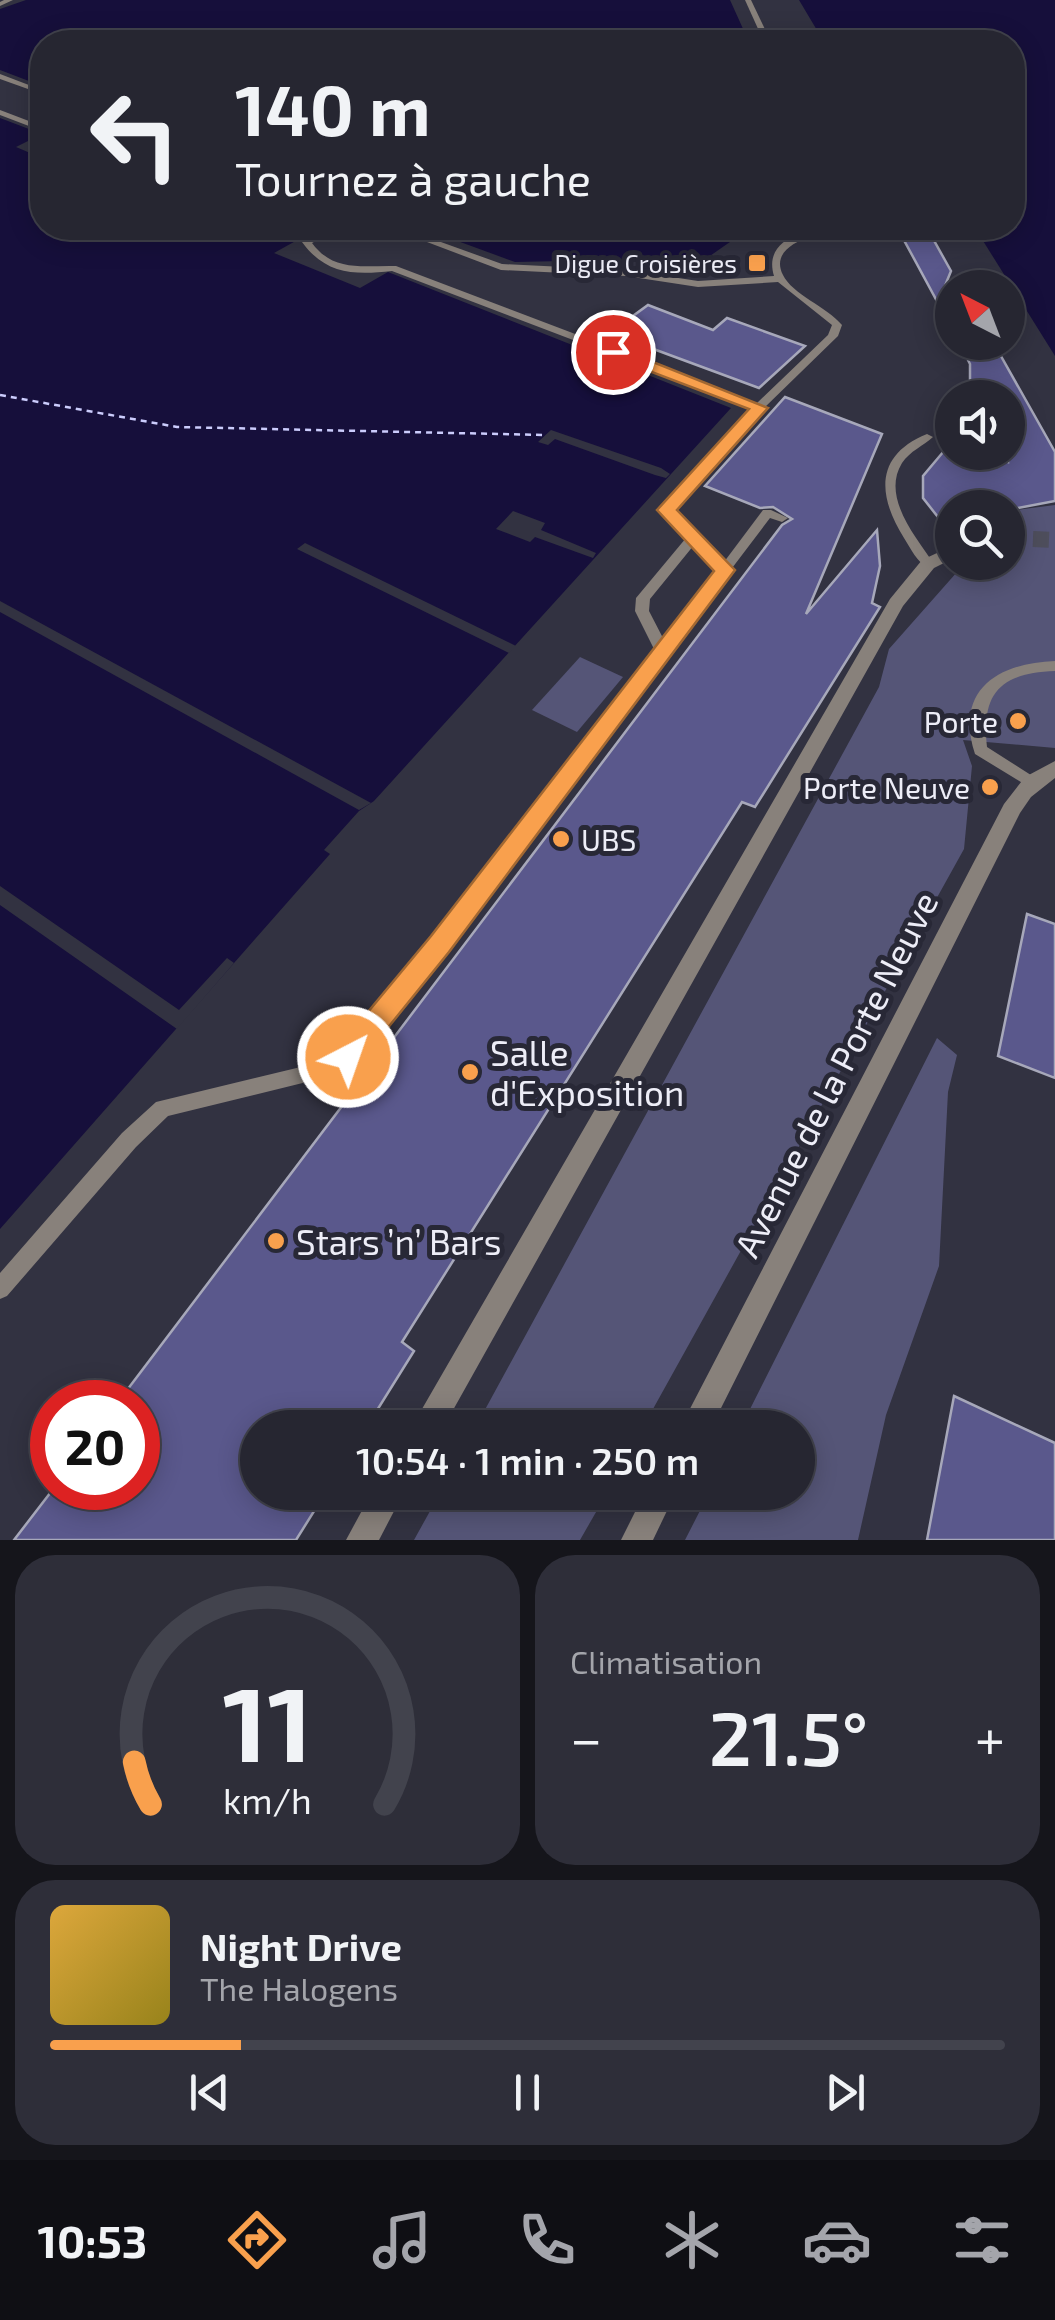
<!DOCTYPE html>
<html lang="fr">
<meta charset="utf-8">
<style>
:root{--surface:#262631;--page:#2e2e39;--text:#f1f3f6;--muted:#a4a5ab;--line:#42434d;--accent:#f9a04d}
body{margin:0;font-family:"Exo 2",sans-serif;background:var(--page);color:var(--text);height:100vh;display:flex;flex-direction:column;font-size:38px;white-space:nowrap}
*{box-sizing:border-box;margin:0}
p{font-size:32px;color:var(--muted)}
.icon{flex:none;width:55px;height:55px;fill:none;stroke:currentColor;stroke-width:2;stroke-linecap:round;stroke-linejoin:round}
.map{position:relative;height:1540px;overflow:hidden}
.side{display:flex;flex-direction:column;gap:15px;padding:15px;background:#15151b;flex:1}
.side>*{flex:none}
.banner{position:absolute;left:30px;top:30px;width:995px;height:210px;border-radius:40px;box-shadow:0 5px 25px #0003,0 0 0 2px var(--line);background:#262631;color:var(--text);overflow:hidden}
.needle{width:65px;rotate:318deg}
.controls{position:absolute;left:935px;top:270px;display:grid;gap:20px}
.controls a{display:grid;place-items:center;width:90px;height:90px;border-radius:50%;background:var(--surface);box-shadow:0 5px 25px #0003,0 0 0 2px var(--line);font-size:50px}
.speed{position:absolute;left:30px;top:1380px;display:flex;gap:20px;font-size:50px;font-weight:700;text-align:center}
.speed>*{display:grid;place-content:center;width:130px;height:130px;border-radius:50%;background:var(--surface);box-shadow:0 5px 25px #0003,0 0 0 2px var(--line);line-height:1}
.speed .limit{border:15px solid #d22;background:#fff;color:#111}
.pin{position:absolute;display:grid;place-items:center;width:85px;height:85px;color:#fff;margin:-42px;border:5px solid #fff;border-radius:50%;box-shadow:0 2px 10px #0007}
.me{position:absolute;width:110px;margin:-55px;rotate:41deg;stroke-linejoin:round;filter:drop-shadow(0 0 8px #0008)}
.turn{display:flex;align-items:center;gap:35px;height:210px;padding:0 40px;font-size:45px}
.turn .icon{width:130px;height:130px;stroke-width:2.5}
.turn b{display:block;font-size:70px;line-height:85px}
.big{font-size:75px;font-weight:600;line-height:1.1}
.side .card{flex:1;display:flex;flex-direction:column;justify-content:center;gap:15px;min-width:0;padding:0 35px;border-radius:40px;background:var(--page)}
.side .dial{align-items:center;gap:0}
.dial svg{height:260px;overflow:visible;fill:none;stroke:var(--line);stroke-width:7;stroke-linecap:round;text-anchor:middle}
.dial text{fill:var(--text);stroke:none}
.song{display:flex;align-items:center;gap:30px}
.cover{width:120px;height:120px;border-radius:15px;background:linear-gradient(135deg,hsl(40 70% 55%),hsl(50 70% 35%))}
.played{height:10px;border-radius:5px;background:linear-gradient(90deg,var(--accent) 20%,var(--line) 20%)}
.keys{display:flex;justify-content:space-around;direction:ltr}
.heat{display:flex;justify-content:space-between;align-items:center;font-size:55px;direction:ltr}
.side .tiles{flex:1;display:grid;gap:15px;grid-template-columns:1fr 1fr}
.card:last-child{grid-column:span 2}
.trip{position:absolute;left:240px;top:1410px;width:575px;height:100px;border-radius:50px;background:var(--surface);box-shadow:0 5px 25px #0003,0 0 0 2px var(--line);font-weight:600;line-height:100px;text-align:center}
.tabs{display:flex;height:160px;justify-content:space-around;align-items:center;background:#0f0f14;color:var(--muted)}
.tabs .icon{width:70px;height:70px}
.tabs .current{color:var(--accent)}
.tabs b{font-size:45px;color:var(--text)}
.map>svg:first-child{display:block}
</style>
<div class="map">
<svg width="1055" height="1540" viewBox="0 0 1055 1540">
<rect width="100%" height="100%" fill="#323241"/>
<g fill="#557">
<path d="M1055,505V748L963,740L972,766L964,849L643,1427L475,1428L879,687L889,649L965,563L1008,562V511Z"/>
<path d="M580,657L623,677L577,732L532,710Z"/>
<path d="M937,1038L957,1055L948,1092L939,1266L886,1415L858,1540H685L709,1493L798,1492V1428L741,1427Z"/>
<path d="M440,1493V1492L607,1493L580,1540H414Z"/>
</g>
<g fill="#160f3b">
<path d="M26,0H730L749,42H42V86L0,70V9Z"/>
<path d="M799,0H1055V356L975,228H1012V42H824Z"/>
<path d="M0,118L42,134L16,147L42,158V228H319L274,253L360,288L388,272L731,408L374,801L359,811L324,850L330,854L0,1229Z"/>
<path d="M422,228H750L707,258L515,262Z"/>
</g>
<g fill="#323241">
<path d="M551,430L661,468L670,474L666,478L655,475L555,439L548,445L538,442Z"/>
<path d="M513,511L545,523L541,530L596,553L593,558L535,537L530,542L496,529Z"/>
<path d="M305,543L516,646L509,653L297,549Z"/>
<path d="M0,601L371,803L359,810L0,612Z"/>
<path d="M0,886L179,1010L227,958L234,963L177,1029L0,905Z"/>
</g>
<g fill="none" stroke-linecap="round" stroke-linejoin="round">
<path stroke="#cbccfc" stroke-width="2.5" stroke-dasharray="6 5" stroke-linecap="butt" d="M0,395L177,427L545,435"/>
</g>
<g fill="#5a588c" stroke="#a7a8ba" stroke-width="2.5">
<path d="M897,228H927L951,271L938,303L905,242L910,235Z"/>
<path d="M648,305L713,330L727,318L805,346L759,388L621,337L633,328L622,324Z"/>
<path d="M959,342H993L1055,452V501L1018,508H952V535L923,498V476L949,445L952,452H976L1008,462V398H970V364Z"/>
<path d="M785,397L882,434L806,614L877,530L880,566L872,603L880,607L755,807L742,802L402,1342L414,1351L366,1428H258V1492H326L296,1540H14L54,1488H138V1402H118L782,525L792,519L773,507L760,508L705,486Z"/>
<path d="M1027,914L1055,924V1078L998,1056Z"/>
<path d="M954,1396L1055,1443V1540H927Z"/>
</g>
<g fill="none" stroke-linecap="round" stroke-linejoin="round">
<path stroke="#4e4e5c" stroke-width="16" stroke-dasharray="16 9" stroke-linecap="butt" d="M1008,538L1055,540"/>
<g fill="#88817b" fill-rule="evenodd">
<path d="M4,0H13L0,6V2Z"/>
<path d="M745,0H751L771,42H764Z"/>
<path d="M0,74L42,90V94L0,79Z"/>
<path d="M0,110L42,126V131L0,115Z"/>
<path d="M329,228H340L312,243C334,273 364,265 396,266L757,403L828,335L832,325L778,282L698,287L626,276L501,270L390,228H402L502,264L626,270L698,281L774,276C756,217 875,222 907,237L902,240C887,237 871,232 856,231C833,229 765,240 783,275C792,294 827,307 842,325L838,336L763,409L674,510L724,562L763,510H771L788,518L782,522L770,518L365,1052L331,1076L168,1116L136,1147L7,1296L0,1299V1273L122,1133L156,1102L309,1065L326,1060L353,1040L655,651L635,611L636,598L686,538L661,510L752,408L392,271C355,275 326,275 302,242ZM694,545L718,570L664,640L649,611L650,599Z"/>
<path d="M927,434L933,437C923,446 910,451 902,463C881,497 916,537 934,564L928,568C917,562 911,549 904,538C877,495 875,455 927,434Z"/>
<path d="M1055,661V671C1001,673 981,692 987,747L1034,777L1037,781L1034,785L1029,787L975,754C954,690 998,663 1055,661Z"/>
</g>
<g fill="#88817b" fill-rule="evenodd">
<path d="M952,546V559L934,568L903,606L443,1428H411L890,599L922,560Z"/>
<path d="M1055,761V778L1031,797L1020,813L711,1428H680L1004,804L1025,777Z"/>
<path d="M372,1492H404L379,1540H346Z"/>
<path d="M645,1492H676L653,1540H621Z"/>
</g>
</g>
<path fill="#f9a04d" stroke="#a26832" stroke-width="2.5" d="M607,348H618L768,408L677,510L735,570L449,952L357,1066L348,1070L338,1066L334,1057L338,1048L431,936L714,571L657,510L749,409L607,355Z"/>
<g fill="#f9a04d" stroke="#282836" stroke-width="4">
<rect x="747" y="253" width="20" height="20" rx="5"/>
<circle cx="1018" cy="721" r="10"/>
<circle cx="990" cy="787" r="10"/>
<circle cx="561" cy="839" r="10"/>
<circle cx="470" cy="1072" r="10"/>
<circle cx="276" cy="1241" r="10"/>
</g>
<g text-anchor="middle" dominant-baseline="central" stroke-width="10" stroke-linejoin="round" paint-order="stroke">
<g font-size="25" fill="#ededf7" stroke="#282836" text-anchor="end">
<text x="737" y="263">Digue Croisières</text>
</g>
<g font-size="30" fill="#ededf7" stroke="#282836" text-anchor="end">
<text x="998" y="721">Porte</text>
<text x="970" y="787">Porte Neuve</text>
<text x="581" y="839" text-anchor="start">UBS</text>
</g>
<g font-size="35" fill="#ededf7" stroke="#282836" text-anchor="start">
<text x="490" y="1052">Salle<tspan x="490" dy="40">d'Exposition</tspan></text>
<text x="296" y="1241">Stars ’n’ Bars</text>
</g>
<g font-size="35" fill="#ededf7" stroke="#282836">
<text transform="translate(835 1074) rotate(-63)">Avenue de la Porte Neuve</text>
</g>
</g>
</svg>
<div class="controls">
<a><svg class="needle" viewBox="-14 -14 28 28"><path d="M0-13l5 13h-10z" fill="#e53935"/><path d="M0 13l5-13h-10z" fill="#a4a5ab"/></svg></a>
<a><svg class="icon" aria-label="sound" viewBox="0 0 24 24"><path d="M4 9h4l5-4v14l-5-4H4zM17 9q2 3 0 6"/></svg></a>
<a><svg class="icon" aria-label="search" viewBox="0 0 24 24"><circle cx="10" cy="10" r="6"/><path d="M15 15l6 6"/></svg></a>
</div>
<div class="speed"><div class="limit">20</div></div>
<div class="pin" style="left:613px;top:352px;background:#d93025"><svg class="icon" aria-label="arrive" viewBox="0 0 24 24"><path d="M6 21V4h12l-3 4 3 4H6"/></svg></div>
<svg class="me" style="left:348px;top:1057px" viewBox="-20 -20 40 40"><circle r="17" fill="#f9a04d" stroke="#fff" stroke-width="3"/><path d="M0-11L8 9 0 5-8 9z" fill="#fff"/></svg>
<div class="trip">10:54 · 1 min · 250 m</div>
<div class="banner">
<div class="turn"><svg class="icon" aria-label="left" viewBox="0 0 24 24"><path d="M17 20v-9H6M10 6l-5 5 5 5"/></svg><div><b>140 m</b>Tournez à gauche</div></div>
</div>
</div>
<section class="side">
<div class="tiles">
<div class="card dial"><svg viewBox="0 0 100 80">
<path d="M14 69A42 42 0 1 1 86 69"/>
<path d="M14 69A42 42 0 0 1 9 56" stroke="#f9a04d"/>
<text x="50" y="56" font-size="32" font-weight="700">11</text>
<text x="50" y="72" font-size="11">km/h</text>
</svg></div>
<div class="card"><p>Climatisation</p>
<div class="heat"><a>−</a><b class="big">21.5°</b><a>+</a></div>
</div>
<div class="card">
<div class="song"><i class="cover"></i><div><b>Night Drive</b><p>The Halogens</p></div></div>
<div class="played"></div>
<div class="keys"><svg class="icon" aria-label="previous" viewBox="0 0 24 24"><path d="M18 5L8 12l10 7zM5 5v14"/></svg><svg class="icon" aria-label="pause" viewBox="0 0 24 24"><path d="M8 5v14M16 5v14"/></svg><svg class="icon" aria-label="next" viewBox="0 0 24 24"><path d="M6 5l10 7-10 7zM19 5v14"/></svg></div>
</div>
</div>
</section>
<nav class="tabs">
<b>10:53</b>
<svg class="icon current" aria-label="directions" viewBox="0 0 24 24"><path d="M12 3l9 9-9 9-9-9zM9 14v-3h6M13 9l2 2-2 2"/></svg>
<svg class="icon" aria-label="music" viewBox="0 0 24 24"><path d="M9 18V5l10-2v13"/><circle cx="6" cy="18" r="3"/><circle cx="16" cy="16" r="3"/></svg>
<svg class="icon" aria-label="phone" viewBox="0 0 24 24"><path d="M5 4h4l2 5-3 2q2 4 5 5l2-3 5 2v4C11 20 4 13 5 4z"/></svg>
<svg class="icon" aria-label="climate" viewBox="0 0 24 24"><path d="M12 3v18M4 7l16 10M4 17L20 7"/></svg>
<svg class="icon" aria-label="car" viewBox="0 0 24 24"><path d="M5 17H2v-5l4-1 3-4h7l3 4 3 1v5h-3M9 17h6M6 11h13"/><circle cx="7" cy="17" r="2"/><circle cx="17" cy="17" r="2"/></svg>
<svg class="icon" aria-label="filters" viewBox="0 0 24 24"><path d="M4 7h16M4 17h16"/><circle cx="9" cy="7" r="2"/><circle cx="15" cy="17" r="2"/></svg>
</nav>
